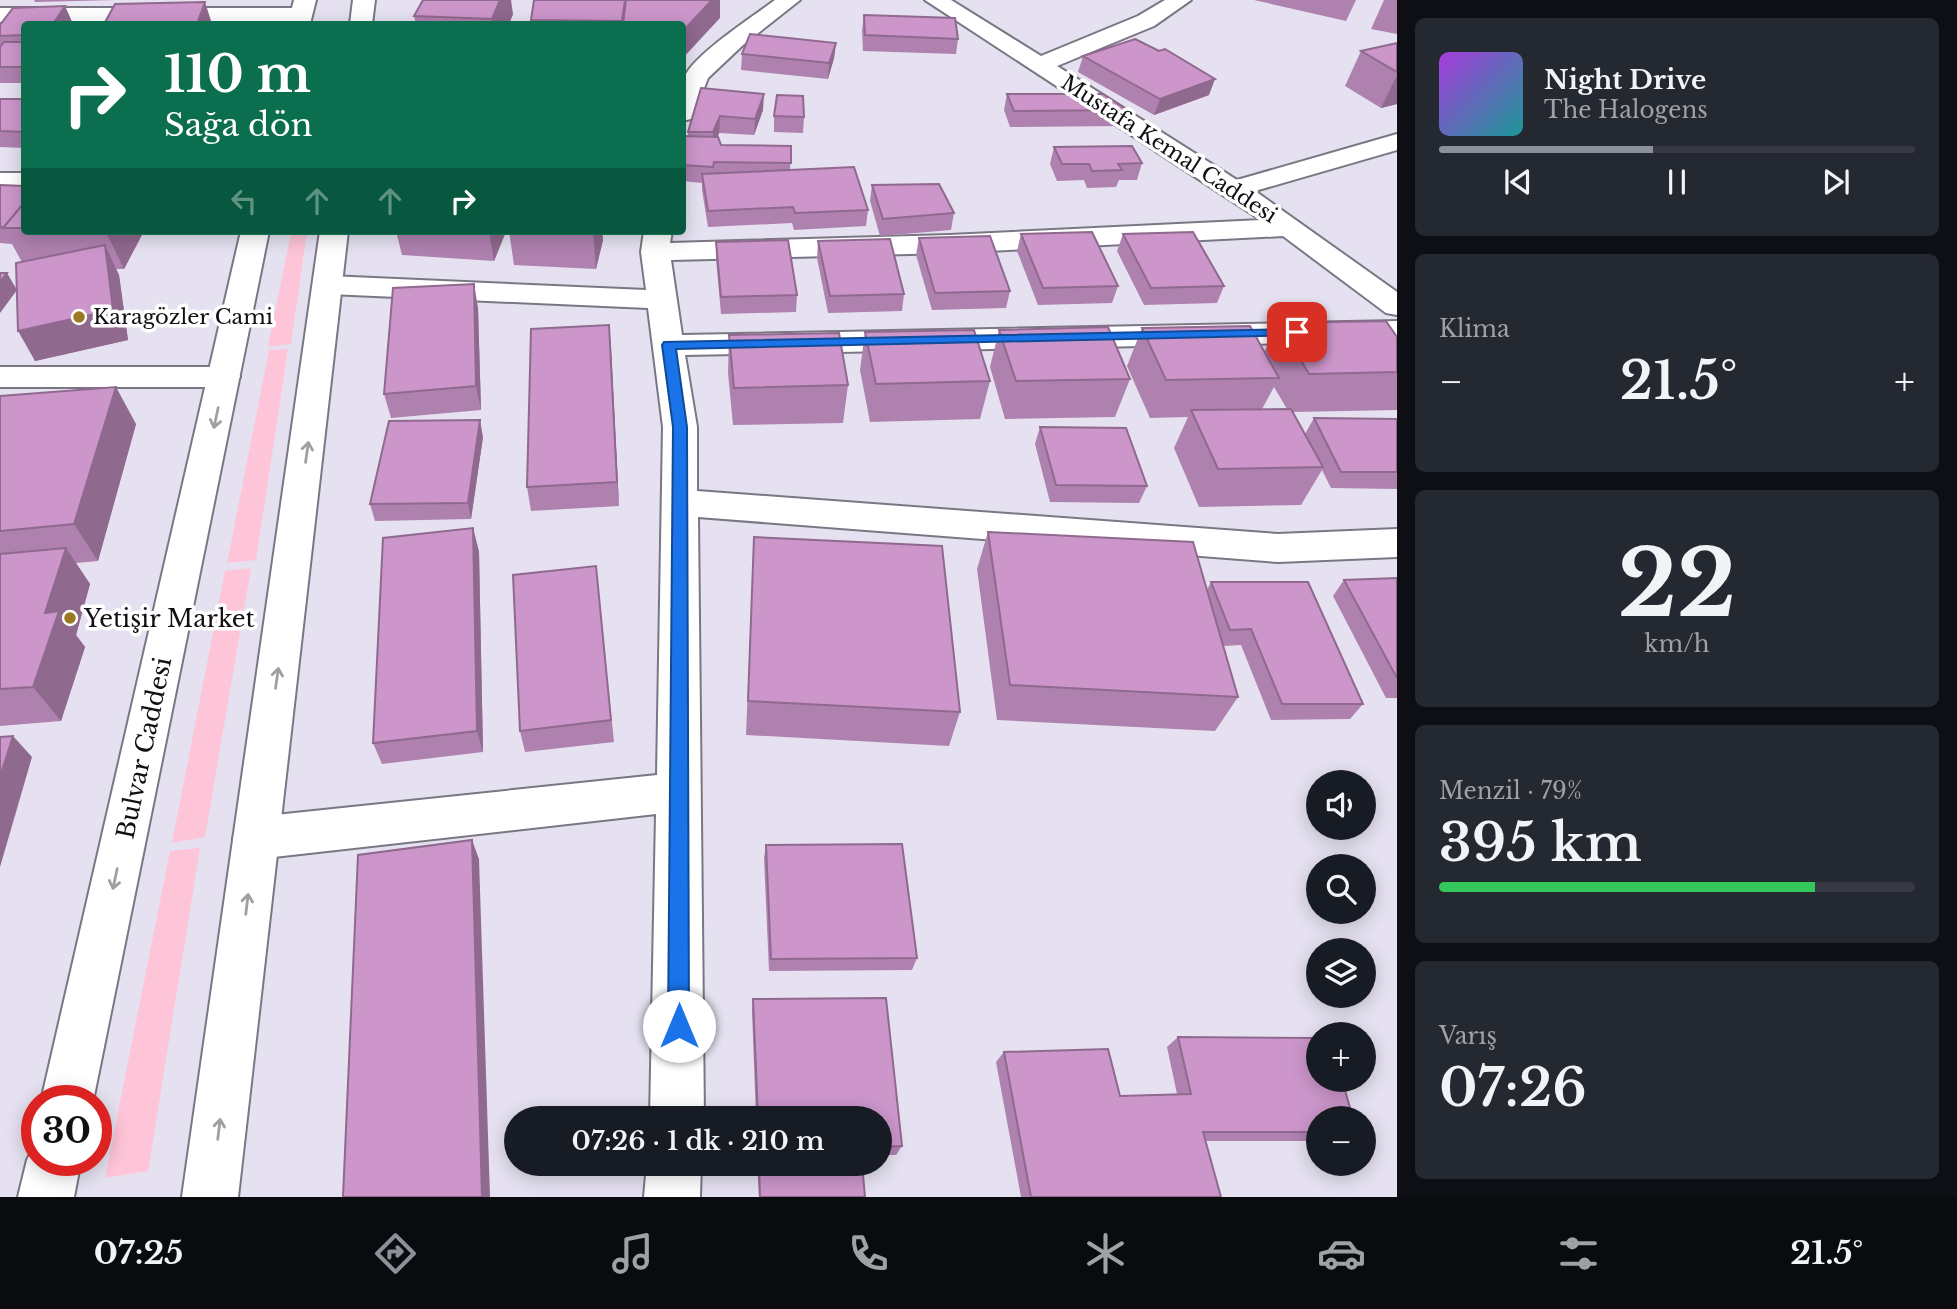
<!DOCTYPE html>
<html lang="tr">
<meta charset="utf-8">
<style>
:root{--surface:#171b24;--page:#242831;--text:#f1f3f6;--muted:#9ea1a6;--line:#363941;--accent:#8c9099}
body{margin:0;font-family:"Libre Baskerville",serif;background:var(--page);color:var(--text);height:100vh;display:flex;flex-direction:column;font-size:26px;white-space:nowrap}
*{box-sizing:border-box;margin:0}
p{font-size:23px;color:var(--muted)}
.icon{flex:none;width:38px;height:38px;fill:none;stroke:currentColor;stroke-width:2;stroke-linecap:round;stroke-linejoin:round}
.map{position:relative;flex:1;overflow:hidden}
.details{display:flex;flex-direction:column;gap:18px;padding:18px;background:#0d0f14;width:560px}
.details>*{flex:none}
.hud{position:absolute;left:21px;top:21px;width:665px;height:214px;border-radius:7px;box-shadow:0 4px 18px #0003;background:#0b6e4f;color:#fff;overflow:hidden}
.controls{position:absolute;left:1306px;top:770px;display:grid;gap:14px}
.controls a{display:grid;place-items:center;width:70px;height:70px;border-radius:50%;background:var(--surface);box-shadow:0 4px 18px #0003;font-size:35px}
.speed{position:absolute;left:21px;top:1085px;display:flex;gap:14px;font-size:35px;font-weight:700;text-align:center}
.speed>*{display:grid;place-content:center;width:91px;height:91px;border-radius:50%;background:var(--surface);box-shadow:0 4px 18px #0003;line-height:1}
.speed .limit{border:10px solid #d22;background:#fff;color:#111}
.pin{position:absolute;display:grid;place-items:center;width:60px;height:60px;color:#fff;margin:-30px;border-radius:14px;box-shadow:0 4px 10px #0006}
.me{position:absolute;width:77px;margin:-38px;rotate:0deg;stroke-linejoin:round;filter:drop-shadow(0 0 5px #0008)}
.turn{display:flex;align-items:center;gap:24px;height:147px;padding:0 28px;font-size:32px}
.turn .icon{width:91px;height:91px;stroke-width:2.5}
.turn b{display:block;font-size:49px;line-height:60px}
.lanes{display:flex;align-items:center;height:66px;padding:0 28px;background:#0003;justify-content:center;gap:35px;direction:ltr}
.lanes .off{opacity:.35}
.big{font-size:52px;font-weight:600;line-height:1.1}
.details .widget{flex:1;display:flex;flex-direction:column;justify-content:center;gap:10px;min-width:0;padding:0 24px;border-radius:10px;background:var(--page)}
.details .dial{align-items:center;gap:0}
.dial b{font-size:91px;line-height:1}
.song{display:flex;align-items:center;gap:21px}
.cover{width:84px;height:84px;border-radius:10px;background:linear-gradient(135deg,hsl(280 70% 55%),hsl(180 70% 35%))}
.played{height:7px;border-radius:4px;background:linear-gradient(90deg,var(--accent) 45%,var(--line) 45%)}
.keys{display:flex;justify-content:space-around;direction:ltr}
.heat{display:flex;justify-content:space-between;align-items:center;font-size:38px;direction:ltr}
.charge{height:10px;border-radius:5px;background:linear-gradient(90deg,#34c759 79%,var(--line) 0)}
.trip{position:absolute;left:504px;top:1106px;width:388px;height:70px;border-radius:35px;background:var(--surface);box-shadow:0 4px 18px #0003;font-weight:600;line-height:70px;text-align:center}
.tab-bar{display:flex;height:112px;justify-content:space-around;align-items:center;background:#090b0e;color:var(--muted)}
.tab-bar .icon{width:49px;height:49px}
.tab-bar .selected{color:var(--accent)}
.tab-bar b{font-size:32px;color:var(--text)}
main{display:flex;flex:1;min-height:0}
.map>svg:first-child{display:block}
</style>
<main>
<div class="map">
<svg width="1397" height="1197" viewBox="0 0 1397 1197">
<rect width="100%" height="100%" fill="#e5e1f1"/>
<g fill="#fec4d7">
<path d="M307,232L291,344L268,347L291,233Z"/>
<path d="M288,349L256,560L227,563L269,350Z"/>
<path d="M251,568L205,837L172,843L225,571Z"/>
<path d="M200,848L148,1171L105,1178L170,851Z"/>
</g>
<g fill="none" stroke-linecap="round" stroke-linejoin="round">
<defs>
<g id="minor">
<path d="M775,0H800L743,45L708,78L694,114L691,119L682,121C682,108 679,90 684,78C693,55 754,16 775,0Z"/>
<path d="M925,0H951L1041,56L1138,16L1165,0H1191L1154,26L1057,66L1237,180L1397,134V150L1255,191L1397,292V315L1386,313L1283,236L949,253L671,260L682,335L1397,321V341L685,355L697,427V491L1278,534L1397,529V557L1278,562L698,517L704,1118H650L656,814L256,859L240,853L233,838L240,823L256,817L657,775L663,427L648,308L329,294L319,291L314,285L319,279L329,276L646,290L641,252L644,231H672L670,243L949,235L1261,220Z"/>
<path d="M0,8H301L309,10L312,15L309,20L301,22H0Z"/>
<rect x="0" y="173" width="24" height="16"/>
<path d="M0,367H224L235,370L240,377L235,384L224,387H0Z"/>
<path d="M647,1164H701L700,1197H644Z"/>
</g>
<g id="major">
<path d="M294,0H316L310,24H288Z"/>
<path d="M353,0H375L372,24H350Z"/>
<path d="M241,231H269L93,1101H41Z"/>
<path d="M320,231H348L238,1197H182Z"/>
<path d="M37,1140V1160H81L74,1197H18L27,1160Z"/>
</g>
</defs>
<use href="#minor" stroke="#7a7784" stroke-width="4"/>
<use href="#major" stroke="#7a7784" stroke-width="4"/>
<use href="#minor" fill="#fff" fill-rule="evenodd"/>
<use href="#major" fill="#fff" fill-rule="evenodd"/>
</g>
<g fill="#af81af" fill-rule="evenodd">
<path d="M34,0H116L35,2Z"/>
<path d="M1254,0H1356L1346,21Z"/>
<path d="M1384,0H1397V34L1371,29Z"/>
<path d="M65,6L72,22L70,24H24V83H0V25Z"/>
<path d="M513,14L509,24H416L414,16Z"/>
<path d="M864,15L958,39L956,54L863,51L862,30Z"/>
<path d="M720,18L682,24H531V20Z"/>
<path d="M836,43L834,58L828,79L741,70L742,54Z"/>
<path d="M1397,43V104L1381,108L1345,86L1361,51Z"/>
<path d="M1083,56L1209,95L1154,115L1078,72Z"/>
<path d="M701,88L763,110L754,135L719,133L718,137L721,145L791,146L790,170L868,210L866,226L794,230L792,223L708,227L702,190V183L682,181V136H688V132Z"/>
<path d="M1007,94L1127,110L1122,126L1010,127L1004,110Z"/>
<path d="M0,99H24V148L0,147Z"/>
<path d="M774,116L804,117L803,133L774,132Z"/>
<path d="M1054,147L1142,163L1137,180H1119L1116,187L1087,188L1084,180L1057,181L1050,164Z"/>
<path d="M0,185L24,186V231H144L124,269H116L119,275L128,340L35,361L16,290L0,313L16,289L22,262L12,244L0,243Z"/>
<path d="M872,185L954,213L951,230L880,236L870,201Z"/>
<path d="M396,231H506V232L494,261L402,255Z"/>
<path d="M509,231H602L603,240L596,269L514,265Z"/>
<path d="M1021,234L1118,286L1112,303L1038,305L1017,251Z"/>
<path d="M1123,234L1224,286L1217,303L1144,305L1117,251Z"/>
<path d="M919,238L1010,291L1006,308L932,310L916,255Z"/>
<path d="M818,241L904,294L902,311L828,313L817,258Z"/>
<path d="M716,242L797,295L796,312L721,314L716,259Z"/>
<path d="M478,308L481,410L391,418L384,394Z"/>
<path d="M1279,323L1397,337V410L1293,412L1305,434L1314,418L1397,419V489L1331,488L1322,470L1301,505L1199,507L1174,448L1188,417L1150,418L1127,366L1142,328L1264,352ZM1274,387L1287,409H1262Z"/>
<path d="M999,330L1130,379L1115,417L1005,419L990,367Z"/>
<path d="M865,332L990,381L980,419L870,422L860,370Z"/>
<path d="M729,335L848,385L843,423L733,425L728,373Z"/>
<path d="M611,349L619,506L531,511L527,487Z"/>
<path d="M0,396L136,424L98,561L76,563L90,584L76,635L85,647L61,721L0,726Z"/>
<path d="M1040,427L1147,486L1139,503L1050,502L1035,444Z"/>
<path d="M483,437L471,519L375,521L370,504Z"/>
<path d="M473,528L479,552L483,752L382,764L373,743Z"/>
<path d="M988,532L1207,590L1211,582L1363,704L1350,719L1271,720L1241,645L1223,646L1238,697L1215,731L997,720L977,569Z"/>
<path d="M754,537L960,712L949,746L746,735Z"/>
<path d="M596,566L614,742L525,752L520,731Z"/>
<path d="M1397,578V698H1386L1333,596L1344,580Z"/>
<path d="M766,845L917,958L912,970L769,971L764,858Z"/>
<path d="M886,998L902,1146L896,1155H880V1118H756L752,1011L753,999Z"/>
<path d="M1178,1037L1318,1118V1141H1205L1221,1197H1021L996,1062L1004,1052L1120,1096L1177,1094L1167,1047Z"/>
<path d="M757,1164H862L865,1197H759Z"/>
</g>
<g fill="#8f698e">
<path d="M500,0H511L513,14L509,24H492V19Z"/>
<path d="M712,0H720V18L682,59V32Z"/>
<path d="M205,2L212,24H197Z"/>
<path d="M65,6L72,22L70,24H53Z"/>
<path d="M836,43L834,58L828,79L829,63Z"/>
<path d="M1397,75V104L1381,108Z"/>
<path d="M1215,79L1209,95L1154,115L1160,99Z"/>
<path d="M764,94L763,110L754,135L755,119Z"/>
<path d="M720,116L719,133L713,149V132Z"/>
<path d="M107,231H144L124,269L106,232Z"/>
<path d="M489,231H506L494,261Z"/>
<path d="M593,231H602L603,240L596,269Z"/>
<path d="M105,245L119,275L128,340L35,361L18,331Z"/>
<path d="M7,273L17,290L0,313V282Z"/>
<path d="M474,284L478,308L481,410L476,386Z"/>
<path d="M609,325L611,349L619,506L617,482Z"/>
<path d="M116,387L136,424L98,561L74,524Z"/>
<path d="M480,420L483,437L471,519L468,503Z"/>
<path d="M473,528L479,552L483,752L477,731Z"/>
<path d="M66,548L90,584L76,635L85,647L61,721L33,687L45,613Z"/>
<path d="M13,736L32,757L0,867V777Z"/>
<path d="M472,840L479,859L490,1197H482Z"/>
</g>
<g fill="#cc96cb" stroke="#8f698e" stroke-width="2">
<path d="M423,0H500L492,19L414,16Z"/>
<path d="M534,0H625L622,21L531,20Z"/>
<path d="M626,0H712L682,32V24H623Z"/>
<path d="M205,2L197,24H104L115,4Z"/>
<path d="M65,6L53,24H24V35L0,36V25L13,8Z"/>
<path d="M864,15L955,18L958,39L865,35Z"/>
<path d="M750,34L836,43L829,63L742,54Z"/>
<path d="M1135,39L1159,51L1165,49L1215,79L1160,99L1083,56Z"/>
<path d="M4,42H24V67H0V47Z"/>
<path d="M1397,43V72L1361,51Z"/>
<path d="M701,88L764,94L755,119L720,116L713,132H688Z"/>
<path d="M1007,94H1103L1127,110L1014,111Z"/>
<path d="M777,95L803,96L804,117L774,116Z"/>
<path d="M0,99H24V132L0,131Z"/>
<path d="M682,136L718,137L721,145L791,146V163L714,162L713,167L682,165Z"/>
<path d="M1132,146L1142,163L1118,164L1122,170L1092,171L1089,164H1062L1054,147Z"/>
<path d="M854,167L868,210L795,213L793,207L708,211L702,174Z"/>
<path d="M939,184L954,213L883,219L872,185Z"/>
<path d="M0,185L24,186V203L4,227H0Z"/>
<path d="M24,203V228H3Z"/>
<path d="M1092,232L1118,286L1043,288L1021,234Z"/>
<path d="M1193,232L1224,286L1151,288L1123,234Z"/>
<path d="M990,236L1010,291L935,293L919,238Z"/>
<path d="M890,239L904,294L830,296L818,241Z"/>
<path d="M788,240L797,295L721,297L716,242Z"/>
<path d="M105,245L113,310L18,331L16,263Z"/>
<path d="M0,273H7L0,282Z"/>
<path d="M474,284L476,386L384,394L393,288Z"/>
<path d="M1386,321L1397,337V372L1309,374L1279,323Z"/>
<path d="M609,325L617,482L527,487L531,329Z"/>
<path d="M1250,326L1279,378L1166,380L1142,328Z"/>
<path d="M1108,327L1130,379L1016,381L999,330Z"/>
<path d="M974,330L990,381L876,384L865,332Z"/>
<path d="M839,333L848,385L734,388L729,335Z"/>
<path d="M116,387L74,524L0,531V396Z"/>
<path d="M1291,409L1323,467L1218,469L1191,410Z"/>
<path d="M1314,418L1397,419V472H1341Z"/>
<path d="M480,420L468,503L370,504L389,421Z"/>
<path d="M1040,427L1126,428L1147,486L1056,485Z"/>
<path d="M473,528L477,731L373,743L383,538Z"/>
<path d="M988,532L1193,542L1238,697L1010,685Z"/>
<path d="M754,537L942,546L960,712L748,701Z"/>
<path d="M66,548L45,613L59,611L33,687L0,689V554Z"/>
<path d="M596,566L611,720L520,731L513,575Z"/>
<path d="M1397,578V678L1344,580Z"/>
<path d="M1211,582H1308L1363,704H1282L1251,629L1230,630Z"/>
<path d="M13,736L0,777V737Z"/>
<path d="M472,840L482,1197H343L358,855Z"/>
<path d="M902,844L917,958L771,959L766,845Z"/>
<path d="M886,998L902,1146L880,1147V1118H758L753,999Z"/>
<path d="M1178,1037L1318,1038V1080H1342L1353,1118H1318V1132H1203L1221,1197H1031L1004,1052L1108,1049L1120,1096L1191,1094Z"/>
<path d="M759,1164H862L865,1197H760Z"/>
</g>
<defs><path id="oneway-shaft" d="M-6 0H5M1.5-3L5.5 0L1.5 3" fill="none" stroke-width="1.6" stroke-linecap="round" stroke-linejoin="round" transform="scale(1.75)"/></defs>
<g stroke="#a09fa1">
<use href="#oneway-shaft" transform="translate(216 418) rotate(102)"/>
<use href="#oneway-shaft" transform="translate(307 452) rotate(-82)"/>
<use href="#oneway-shaft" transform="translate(277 678) rotate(-82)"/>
<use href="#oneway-shaft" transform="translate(115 879) rotate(102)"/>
<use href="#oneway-shaft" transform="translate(247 904) rotate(-83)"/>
<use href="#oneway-shaft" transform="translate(219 1129) rotate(-83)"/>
</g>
<path fill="#1a73e8" stroke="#114b97" stroke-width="2" d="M1297,329L1302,330V335L676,349L687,427L689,1026L686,1033L679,1036L671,1033L668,1026L673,427L662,345L664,342Z"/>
<g fill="#9b7924" stroke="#fff" stroke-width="2.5">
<circle cx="79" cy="317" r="7"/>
<circle cx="70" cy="618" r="7"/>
</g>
<g text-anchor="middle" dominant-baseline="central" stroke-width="7" stroke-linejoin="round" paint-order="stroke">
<g font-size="21" fill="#110f14" stroke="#fff">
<text transform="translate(1169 149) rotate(33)">Mustafa Kemal Caddesi</text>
</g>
<g font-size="21" fill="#110f14" stroke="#fff" text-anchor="start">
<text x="93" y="317">Karagözler Cami</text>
</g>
<g font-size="24" fill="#110f14" stroke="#fff" text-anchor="start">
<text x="84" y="618">Yetişir Market</text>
</g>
<g font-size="24" fill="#110f14" stroke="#fff">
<text transform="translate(144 748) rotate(-78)">Bulvar Caddesi</text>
</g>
</g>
</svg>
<div class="controls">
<a><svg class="icon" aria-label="sound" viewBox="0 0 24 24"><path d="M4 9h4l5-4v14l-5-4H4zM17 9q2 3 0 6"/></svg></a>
<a><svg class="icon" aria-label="search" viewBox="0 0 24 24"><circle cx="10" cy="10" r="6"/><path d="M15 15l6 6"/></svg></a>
<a><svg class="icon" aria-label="layers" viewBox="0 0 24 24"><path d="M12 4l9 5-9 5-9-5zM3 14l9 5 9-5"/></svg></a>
<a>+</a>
<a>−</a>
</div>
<div class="speed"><div class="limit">30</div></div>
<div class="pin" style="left:1297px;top:332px;background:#d93025"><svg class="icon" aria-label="arrive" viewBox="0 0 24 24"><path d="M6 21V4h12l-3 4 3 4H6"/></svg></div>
<svg class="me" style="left:679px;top:1026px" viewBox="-20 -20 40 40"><circle r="19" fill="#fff"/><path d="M0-13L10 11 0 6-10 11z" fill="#1a73e8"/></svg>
<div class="trip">07:26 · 1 dk · 210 m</div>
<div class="hud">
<div class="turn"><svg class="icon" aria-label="right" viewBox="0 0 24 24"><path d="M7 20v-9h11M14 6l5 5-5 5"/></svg><div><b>110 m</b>Sağa dön</div></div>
<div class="lanes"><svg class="icon off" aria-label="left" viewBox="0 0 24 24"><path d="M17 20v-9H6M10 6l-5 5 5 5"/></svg><svg class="icon off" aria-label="ahead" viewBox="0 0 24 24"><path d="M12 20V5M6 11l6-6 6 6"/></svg><svg class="icon off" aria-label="ahead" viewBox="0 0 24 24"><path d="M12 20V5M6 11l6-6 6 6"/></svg><svg class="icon" aria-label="right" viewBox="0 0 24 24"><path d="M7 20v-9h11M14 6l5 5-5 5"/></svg></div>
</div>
</div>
<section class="details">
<div class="widget">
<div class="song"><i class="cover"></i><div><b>Night Drive</b><p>The Halogens</p></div></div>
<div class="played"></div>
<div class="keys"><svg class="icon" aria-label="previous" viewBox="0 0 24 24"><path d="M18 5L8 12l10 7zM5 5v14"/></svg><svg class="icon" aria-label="pause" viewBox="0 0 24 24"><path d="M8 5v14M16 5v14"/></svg><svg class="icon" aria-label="next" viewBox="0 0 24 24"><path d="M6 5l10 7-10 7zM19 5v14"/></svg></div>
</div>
<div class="widget"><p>Klima</p>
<div class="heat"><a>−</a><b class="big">21.5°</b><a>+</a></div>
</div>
<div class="widget dial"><b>22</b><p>km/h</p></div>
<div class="widget"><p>Menzil · 79%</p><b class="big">395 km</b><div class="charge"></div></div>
<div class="widget"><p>Varış</p><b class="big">07:26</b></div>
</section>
</main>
<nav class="tab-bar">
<b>07:25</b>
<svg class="icon selected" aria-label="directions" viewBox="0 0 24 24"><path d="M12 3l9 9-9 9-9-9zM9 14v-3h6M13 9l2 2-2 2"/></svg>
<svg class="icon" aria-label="music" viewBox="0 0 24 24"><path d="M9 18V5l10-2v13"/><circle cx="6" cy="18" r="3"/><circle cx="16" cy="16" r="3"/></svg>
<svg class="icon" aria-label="phone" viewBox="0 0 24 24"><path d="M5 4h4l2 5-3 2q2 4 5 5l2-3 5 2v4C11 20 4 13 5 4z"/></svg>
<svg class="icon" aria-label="climate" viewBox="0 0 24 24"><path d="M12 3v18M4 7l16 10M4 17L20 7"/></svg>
<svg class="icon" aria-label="car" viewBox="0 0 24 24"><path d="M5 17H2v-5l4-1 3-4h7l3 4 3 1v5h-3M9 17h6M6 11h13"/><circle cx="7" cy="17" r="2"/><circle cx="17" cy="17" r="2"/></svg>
<svg class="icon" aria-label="filters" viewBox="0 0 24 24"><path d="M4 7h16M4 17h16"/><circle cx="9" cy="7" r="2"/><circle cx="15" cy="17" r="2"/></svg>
<b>21.5°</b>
</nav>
